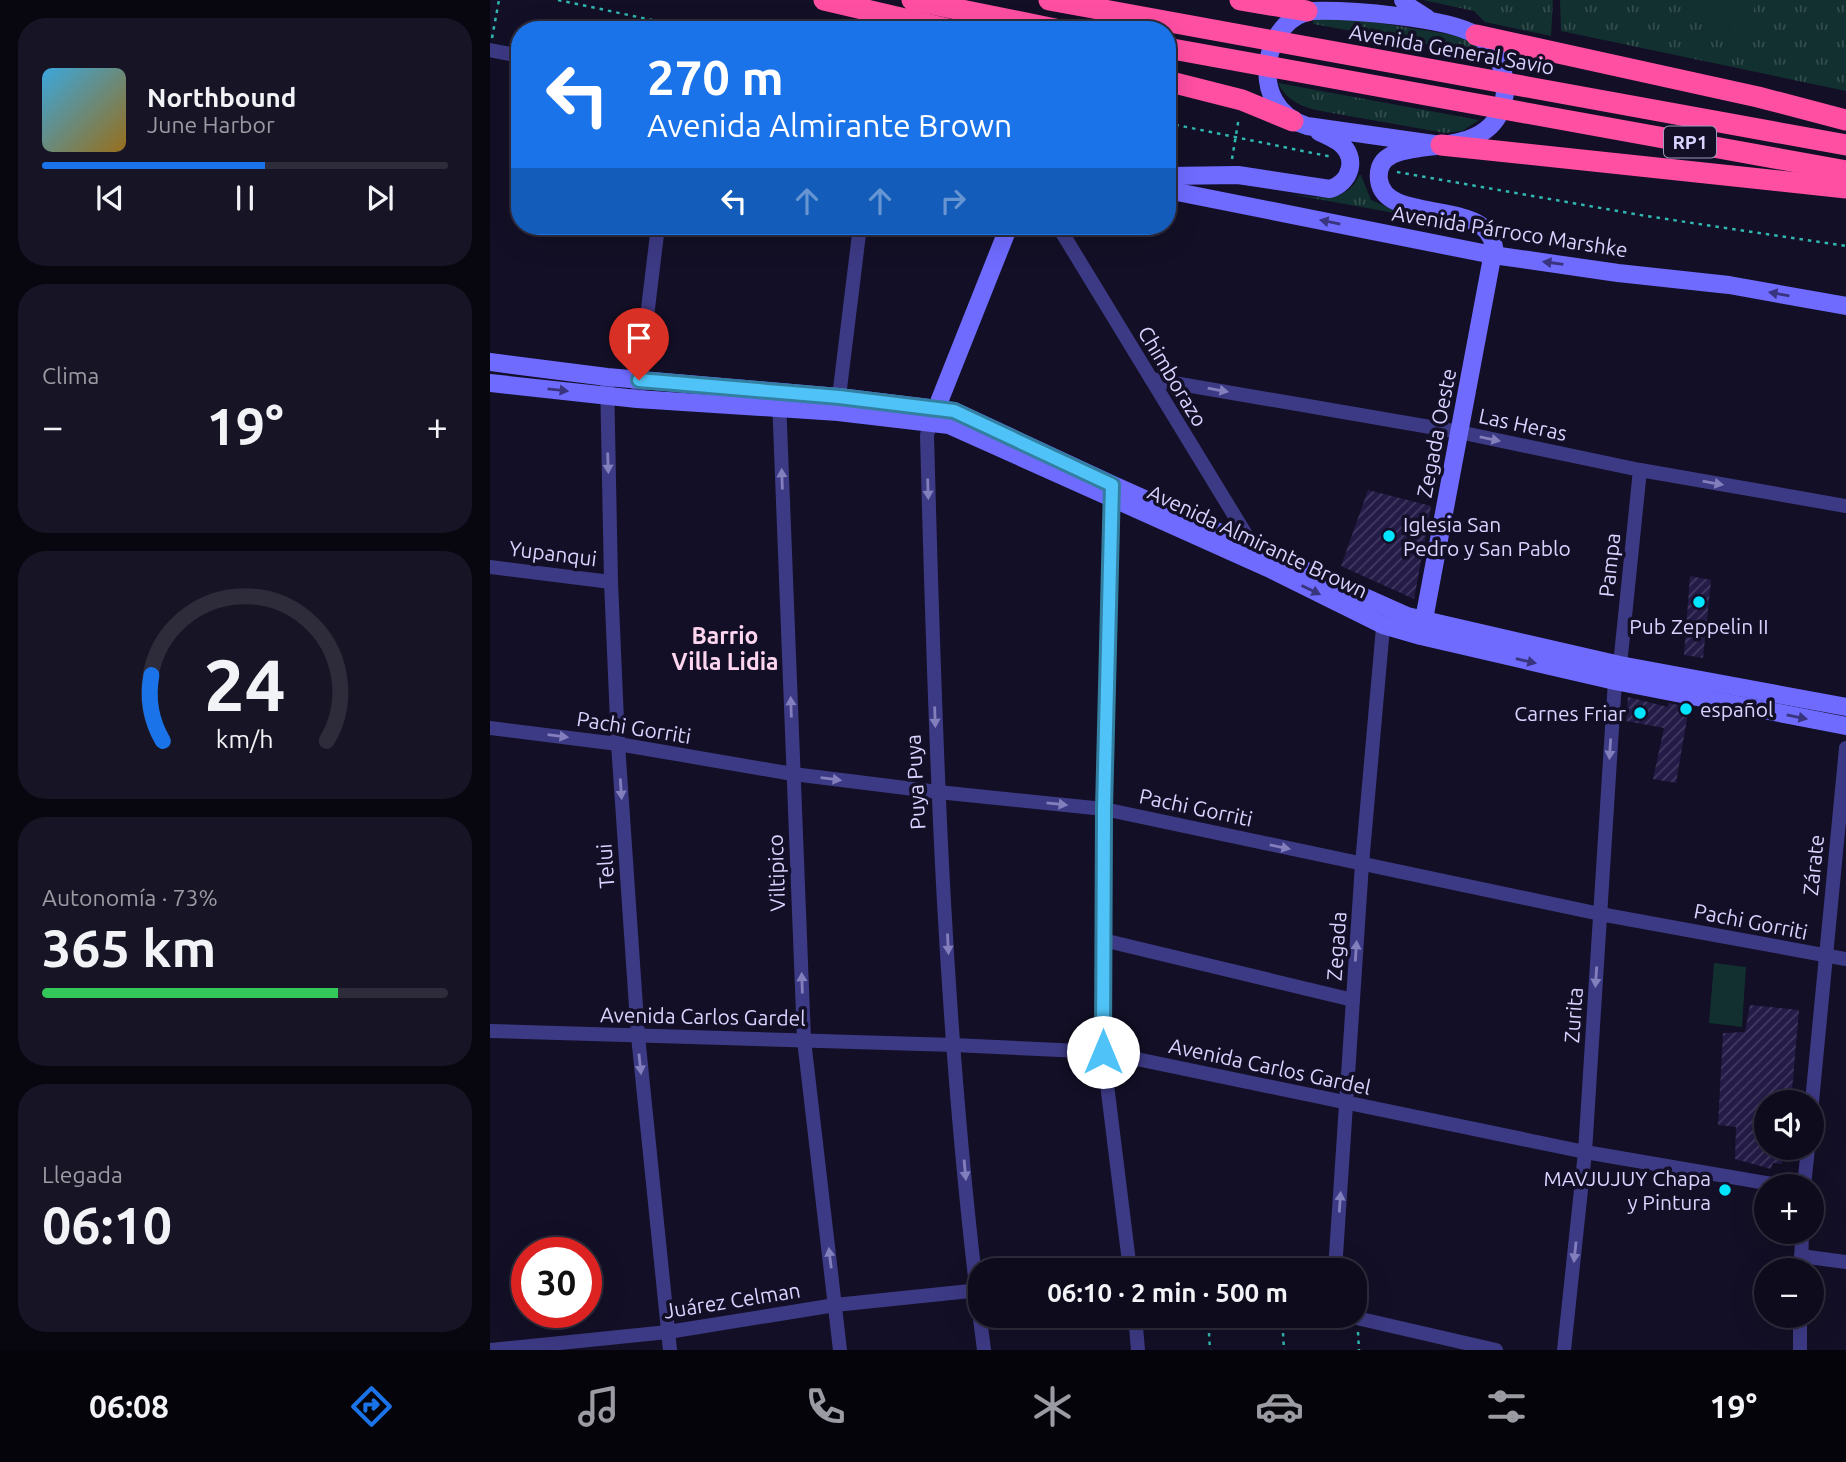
<!DOCTYPE html>
<html lang="es">
<meta charset="utf-8">
<style>
:root{--surface:#0e0b1c;--page:#171425;--text:#f1f3f6;--muted:#9b9ba3;--line:#2e2b3b;--accent:#1a73e8}
body{margin:0;font-family:Ubuntu,sans-serif;background:var(--page);color:var(--text);height:100vh;display:flex;flex-direction:column;font-size:26px;white-space:nowrap}
*{box-sizing:border-box;margin:0}
p{font-size:23px;color:var(--muted)}
.icon{flex:none;width:38px;height:38px;fill:none;stroke:currentColor;stroke-width:2;stroke-linecap:round;stroke-linejoin:round}
.map{position:relative;flex:1;overflow:hidden}
.sheet{display:flex;flex-direction:column;gap:18px;padding:18px;background:#08060f;width:490px}
.sheet>*{flex:none}
.banner{position:absolute;left:21px;top:21px;width:665px;height:214px;border-radius:28px;box-shadow:0 7px 28px #0002,0 0 0 2px var(--line);background:#1a73e8;color:#fff;overflow:hidden}
.tools{position:absolute;left:1264px;top:1090px;display:grid;gap:14px}
.tools a{display:grid;place-items:center;width:70px;height:70px;border-radius:50%;background:var(--surface);box-shadow:0 7px 28px #0002,0 0 0 2px var(--line);font-size:35px}
.speed{position:absolute;left:21px;top:1237px;display:flex;gap:14px;font-size:35px;font-weight:700;text-align:center}
.speed>*{display:grid;place-content:center;width:91px;height:91px;border-radius:50%;background:var(--surface);box-shadow:0 7px 28px #0002,0 0 0 2px var(--line);line-height:1}
.speed .limit{border:10px solid #d22;background:#fff;color:#111}
.pin{position:absolute;display:grid;place-items:center;width:60px;height:60px;color:#fff;margin:-72px -30px;border-radius:50% 50% 50% 0;rotate:-45deg;box-shadow:0 0 7px #0007}
.pin .icon{rotate:45deg}
.me{position:absolute;width:77px;margin:-38px;rotate:0deg;stroke-linejoin:round;filter:drop-shadow(0 0 5px #0008)}
.turn{display:flex;align-items:center;gap:24px;height:147px;padding:0 21px;font-size:32px}
.turn .icon{width:91px;height:91px;stroke-width:2.5}
.turn b{display:block;font-size:49px;line-height:60px}
.lanes{display:flex;align-items:center;height:66px;padding:0 21px;background:#0003;justify-content:center;gap:35px;direction:ltr}
.lanes .off{opacity:.35}
.big{font-size:52px;font-weight:700;line-height:1.1}
.sheet .card{flex:1;display:flex;flex-direction:column;justify-content:center;gap:10px;min-width:0;padding:0 24px;border-radius:28px;background:var(--page)}
.sheet .dial{align-items:center;gap:0}
.dial svg{height:182px;overflow:visible;fill:none;stroke:var(--line);stroke-width:7;stroke-linecap:round;text-anchor:middle}
.dial text{fill:var(--text);stroke:none}
.song{display:flex;align-items:center;gap:21px}
.cover{width:84px;height:84px;border-radius:10px;background:linear-gradient(135deg,hsl(200 70% 55%),hsl(40 70% 35%))}
.played{height:7px;border-radius:4px;background:linear-gradient(90deg,var(--accent) 55%,var(--line) 55%)}
.keys{display:flex;justify-content:space-around;direction:ltr}
.heat{display:flex;justify-content:space-between;align-items:center;font-size:38px;direction:ltr}
.charge{height:10px;border-radius:5px;background:linear-gradient(90deg,#34c759 73%,var(--line) 0)}
.trip{position:absolute;left:478px;top:1258px;width:399px;height:70px;border-radius:28px;background:var(--surface);box-shadow:0 7px 28px #0002,0 0 0 2px var(--line);font-weight:700;line-height:70px;text-align:center}
.tab-bar{display:flex;height:112px;justify-content:space-around;align-items:center;background:#06040b;color:var(--muted)}
.tab-bar .icon{width:49px;height:49px}
.tab-bar .selected{color:var(--accent)}
.tab-bar b{font-size:32px;color:var(--text)}
main{display:flex;flex:1;min-height:0}
.map>svg:first-child{display:block}
</style>
<main>
<section class="sheet">
<div class="card">
<div class="song"><i class="cover"></i><div><b>Northbound</b><p>June Harbor</p></div></div>
<div class="played"></div>
<div class="keys"><svg class="icon" aria-label="previous" viewBox="0 0 24 24"><path d="M18 5L8 12l10 7zM5 5v14"/></svg><svg class="icon" aria-label="pause" viewBox="0 0 24 24"><path d="M8 5v14M16 5v14"/></svg><svg class="icon" aria-label="next" viewBox="0 0 24 24"><path d="M6 5l10 7-10 7zM19 5v14"/></svg></div>
</div>
<div class="card"><p>Clima</p>
<div class="heat"><a>−</a><b class="big">19°</b><a>+</a></div>
</div>
<div class="card dial"><svg viewBox="0 0 100 80">
<path d="M14 69A42 42 0 1 1 86 69"/>
<path d="M14 69A42 42 0 0 1 9 40" stroke="#1a73e8"/>
<text x="50" y="56" font-size="32" font-weight="700">24</text>
<text x="50" y="72" font-size="11">km/h</text>
</svg></div>
<div class="card"><p>Autonomía · 73%</p><b class="big">365 km</b><div class="charge"></div></div>
<div class="card"><p>Llegada</p><b class="big">06:10</b></div>
</section>
<div class="map">
<svg width="1356" height="1350" viewBox="0 0 1356 1350">
<defs>
<pattern id="grass-tufts" width="24" height="20" patternUnits="userSpaceOnUse" patternTransform="scale(1.75)"><rect width="24" height="20" fill="#12302f"/><path d="M3 7l-1-3M5 7V3M7 7l1-3M15 17l-1-3M17 17v-4M19 17l1-3" fill="none" stroke="#344d4e"/></pattern>
<pattern id="building-hatch" width="6" height="6" patternUnits="userSpaceOnUse" patternTransform="scale(1.75)"><rect width="6" height="6" fill="#241b47"/><path d="M-1 1l2-2M0 6l6-6M5 7l2-2" fill="none" stroke="#433b63"/></pattern>
</defs>
<rect width="100%" height="100%" fill="#130f26"/>
<g fill="url(#grass-tufts)">
<path d="M933,0H1063L1061,36L995,22L984,11Z"/>
<path d="M1070,0H1356V91L1071,31Z"/>
<path d="M852,17L977,37L988,46L987,53L823,24V21L828,18Z"/>
<path d="M788,83L989,120L972,131L955,133L831,111C812,107 797,101 788,83Z"/>
<path d="M869,175H871L881,200L916,215L799,194C825,197 857,205 869,175Z"/>
</g>
<g fill="#12302f">
<path d="M1205,0H1265L1261,33L1203,21Z"/>
<path d="M1224,963L1256,967L1252,1027L1219,1023Z"/>
</g>
<g fill="url(#building-hatch)">
<path d="M878,490L941,506L924,599L851,566Z"/>
<path d="M1200,576L1221,580L1213,658L1194,655Z"/>
<path d="M1138,697L1178,707V703L1199,707L1186,783L1163,779L1174,728L1136,721Z"/>
<path d="M1260,1005L1309,1010L1301,1102H1276V1148H1291L1292,1164L1283,1163L1281,1169L1245,1159L1246,1127L1228,1125L1233,1033L1255,1032Z"/>
</g>
<g fill="none" stroke-linecap="round" stroke-linejoin="round">
<g stroke="#2fb8b0" stroke-width="2.5" stroke-dasharray="3.5 5" stroke-linecap="butt">
<path d="M68,0L209,30"/>
<path d="M2,38L9,0"/>
<path d="M677,123L842,157"/>
<path d="M742,159L749,117"/>
<path d="M907,172L1156,216L1356,246"/>
<path d="M718,1316L720,1350"/>
<path d="M792,1316L794,1350"/>
<path d="M868,1332L869,1350"/>
</g>
<g stroke="#3d3a85" stroke-width="14">
<path d="M0,50L30,56"/>
<path d="M568,226L766,551"/>
<path d="M117,377L121,582L128,744L148,1036L180,1350"/>
<path d="M661,379L969,432L1150,470L1356,506"/>
<path d="M147,399L168,226"/>
<path d="M289,399L314,1040L350,1350"/>
<path d="M348,405L370,226"/>
<path d="M441,422L437,435C445,740 454,1047 494,1350"/>
<path d="M623,490L614,809L613,1052L640,1270"/>
<path d="M0,567L121,582"/>
<path d="M0,728L128,744L303,774L448,792L614,809L1110,914L1356,959"/>
<path d="M613,940L863,1000"/>
<path d="M0,1031L464,1045L613,1052L1095,1152L1294,1186"/>
<path d="M1321,1112L1356,748"/>
<path d="M1314,1186L1318,1148"/>
<path d="M1311,1256L1356,1262"/>
<path d="M845,1270L872,864L894,616"/>
<path d="M1311,1270L1312,1232"/>
<path d="M645,1316L648,1350"/>
<path d="M858,1316L1006,1350"/>
<path d="M1,1350L178,1332L345,1305L490,1290"/>
<path d="M1074,1350L1095,1152L1125,681L1130,665L1150,470"/>
<path d="M1310,1350V1316"/>
</g>
<g stroke="#6f6bff" stroke-width="18">
<path d="M913,0L918,6L937,18"/>
<path d="M677,176L748,175L840,189C861,182 868,158 850,143C844,139 836,135 829,132"/>
<path d="M677,190L1003,255L1128,273L1239,285L1356,306"/>
<path d="M0,362L117,377L349,397L464,411L623,485L917,616L1130,665L1356,707"/>
<path d="M0,383L147,399L348,412L459,425L778,568L893,625L931,636L1125,681L1356,726"/>
<path d="M443,417L519,226"/>
<path d="M932,630L1004,247C997,196 895,226 889,180C883,127 988,168 1011,110C1016,97 1016,82 1012,68C1007,55 998,42 986,35C957,17 858,10 823,11C774,16 754,107 817,126L951,145"/>
</g>
<g stroke="#ff4fa3" stroke-width="21">
<path d="M334,0L462,30"/>
<path d="M422,0L570,30"/>
<path d="M559,0L1356,145"/>
<path d="M750,0L817,11"/>
<path d="M986,35L1268,97L1356,120"/>
<path d="M677,48L1356,171"/>
<path d="M677,81L752,100L803,121"/>
<path d="M951,145L1356,188"/>
</g>
</g>
<defs><path id="oneway-solid" d="M-6-.8H1V-3.2L6.5 0L1 3.2V.8H-6Z" transform="scale(1.75)"/></defs>
<g fill="#38347d">
<use href="#oneway-solid" transform="translate(840 222) rotate(-169)"/>
<use href="#oneway-solid" transform="translate(1063 263) rotate(-172)"/>
<use href="#oneway-solid" transform="translate(1289 294) rotate(-170)"/>
<use href="#oneway-solid" transform="translate(68 390) rotate(6)"/>
<use href="#oneway-solid" transform="translate(821 590) rotate(26)"/>
<use href="#oneway-solid" transform="translate(1036 661) rotate(13)"/>
<use href="#oneway-solid" transform="translate(1307 717) rotate(11)"/>
</g>
<g fill="#837fbc">
<use href="#oneway-solid" transform="translate(728 390) rotate(10)"/>
<use href="#oneway-solid" transform="translate(1000 439) rotate(12)"/>
<use href="#oneway-solid" transform="translate(118 463) rotate(88)"/>
<use href="#oneway-solid" transform="translate(292 479) rotate(-92)"/>
<use href="#oneway-solid" transform="translate(1223 483) rotate(10)"/>
<use href="#oneway-solid" transform="translate(438 489) rotate(88)"/>
<use href="#oneway-solid" transform="translate(301 707) rotate(-92)"/>
<use href="#oneway-solid" transform="translate(445 717) rotate(88)"/>
<use href="#oneway-solid" transform="translate(68 736) rotate(7)"/>
<use href="#oneway-solid" transform="translate(1120 749) rotate(94)"/>
<use href="#oneway-solid" transform="translate(341 779) rotate(7)"/>
<use href="#oneway-solid" transform="translate(131 789) rotate(86)"/>
<use href="#oneway-solid" transform="translate(567 804) rotate(6)"/>
<use href="#oneway-solid" transform="translate(790 847) rotate(12)"/>
<use href="#oneway-solid" transform="translate(458 944) rotate(87)"/>
<use href="#oneway-solid" transform="translate(866 951) rotate(-86)"/>
<use href="#oneway-solid" transform="translate(1106 977) rotate(94)"/>
<use href="#oneway-solid" transform="translate(312 983) rotate(-92)"/>
<use href="#oneway-solid" transform="translate(150 1064) rotate(84)"/>
<use href="#oneway-solid" transform="translate(475 1170) rotate(85)"/>
<use href="#oneway-solid" transform="translate(850 1202) rotate(-86)"/>
<use href="#oneway-solid" transform="translate(1085 1252) rotate(96)"/>
<use href="#oneway-solid" transform="translate(340 1258) rotate(-97)"/>
</g>
<g fill="none" stroke-linecap="round" stroke-linejoin="round">
<defs>
<path id="route" d="M149,380L349,397L464,411L622,485L614,809L613,1052"/>
</defs>
<use href="#route" stroke="#337fa1" stroke-width="18"/>
<use href="#route" stroke="#4fc3f7" stroke-width="12"/>
</g>
<g fill="#00e5ff" stroke="#130f26" stroke-width="2.5">
<circle cx="899" cy="536" r="7"/>
<circle cx="1209" cy="602" r="7"/>
<circle cx="1196" cy="709" r="7"/>
<circle cx="1150" cy="713" r="7"/>
<circle cx="1235" cy="1190" r="7"/>
</g>
<g text-anchor="middle" dominant-baseline="central" stroke-width="7" stroke-linejoin="round" paint-order="stroke">
<rect fill="#130f26" stroke="#9e99be" stroke-width="2" x="1174" y="126.5" width="52" height="31" rx="5"/>
<g font-size="19" font-weight="bold" fill="#d9d4ff">
<text x="1200" y="142">RP1</text>
</g>
<g font-size="21" fill="#d9d4ff" stroke="#130f26">
<text transform="translate(962 49) rotate(10)">Avenida General Savio</text>
<text transform="translate(1020 231) rotate(9)">Avenida Párroco Marshke</text>
<text transform="translate(683 376) rotate(59)">Chimborazo</text>
<text transform="translate(1033 424) rotate(12)">Las Heras</text>
<text transform="translate(946 433) rotate(-79)">Zegada Oeste</text>
<text transform="translate(768 541) rotate(25)">Avenida Almirante Brown</text>
<text transform="translate(63 553) rotate(7)">Yupanqui</text>
<text transform="translate(1119 565) rotate(-84)">Pampa</text>
<text transform="translate(144 727) rotate(9)">Pachi Gorriti</text>
<text transform="translate(425 782) rotate(-93)">Puya Puya</text>
<text transform="translate(706 807) rotate(12)">Pachi Gorriti</text>
<text transform="translate(1323 865) rotate(-84)">Zárate</text>
<text transform="translate(115 866) rotate(-94)">Telui</text>
<text transform="translate(286 873) rotate(-92)">Viltipico</text>
<text transform="translate(1261 921) rotate(11)">Pachi Gorriti</text>
<text transform="translate(846 946) rotate(-86)">Zegada</text>
<text transform="translate(1083 1015) rotate(-86)">Zurita</text>
<text transform="translate(213 1016) rotate(1)">Avenida Carlos Gardel</text>
<text transform="translate(780 1066) rotate(12)">Avenida Carlos Gardel</text>
<text transform="translate(242 1300) rotate(-9)">Juárez Celman</text>
</g>
<g font-size="21" fill="#d9d4ff" stroke="#130f26" text-anchor="start">
<text x="913" y="524">Iglesia San<tspan x="913" dy="24">Pedro y San Pablo</tspan></text>
<text x="1209" y="626" text-anchor="middle">Pub Zeppelin II</text>
<text x="1210" y="709">español</text>
<text x="1136" y="713" text-anchor="end">Carnes Friar</text>
<text x="1221" y="1178" text-anchor="end">MAVJUJUY Chapa<tspan x="1221" dy="24">y Pintura</tspan></text>
</g>
<g font-size="23" font-weight="bold" fill="#ffd6f0" stroke="#130f26">
<text x="235" y="635">Barrio<tspan x="235" dy="26">Villa Lidia</tspan></text>
</g>
</g>
</svg>
<div class="tools">
<a><svg class="icon" aria-label="sound" viewBox="0 0 24 24"><path d="M4 9h4l5-4v14l-5-4H4zM17 9q2 3 0 6"/></svg></a>
<a>+</a>
<a>−</a>
</div>
<div class="speed"><div class="limit">30</div></div>
<div class="pin" style="left:149px;top:380px;background:#d93025"><svg class="icon" aria-label="arrive" viewBox="0 0 24 24"><path d="M6 21V4h12l-3 4 3 4H6"/></svg></div>
<svg class="me" style="left:613px;top:1052px" viewBox="-20 -20 40 40"><circle r="19" fill="#fff"/><path d="M0-13L10 11 0 6-10 11z" fill="#4fc3f7"/></svg>
<div class="trip">06:10 · 2 min · 500 m</div>
<div class="banner">
<div class="turn"><svg class="icon" aria-label="left" viewBox="0 0 24 24"><path d="M17 20v-9H6M10 6l-5 5 5 5"/></svg><div><b>270 m</b>Avenida Almirante Brown</div></div>
<div class="lanes"><svg class="icon" aria-label="left" viewBox="0 0 24 24"><path d="M17 20v-9H6M10 6l-5 5 5 5"/></svg><svg class="icon off" aria-label="ahead" viewBox="0 0 24 24"><path d="M12 20V5M6 11l6-6 6 6"/></svg><svg class="icon off" aria-label="ahead" viewBox="0 0 24 24"><path d="M12 20V5M6 11l6-6 6 6"/></svg><svg class="icon off" aria-label="right" viewBox="0 0 24 24"><path d="M7 20v-9h11M14 6l5 5-5 5"/></svg></div>
</div>
</div>
</main>
<nav class="tab-bar">
<b>06:08</b>
<svg class="icon selected" aria-label="directions" viewBox="0 0 24 24"><path d="M12 3l9 9-9 9-9-9zM9 14v-3h6M13 9l2 2-2 2"/></svg>
<svg class="icon" aria-label="music" viewBox="0 0 24 24"><path d="M9 18V5l10-2v13"/><circle cx="6" cy="18" r="3"/><circle cx="16" cy="16" r="3"/></svg>
<svg class="icon" aria-label="phone" viewBox="0 0 24 24"><path d="M5 4h4l2 5-3 2q2 4 5 5l2-3 5 2v4C11 20 4 13 5 4z"/></svg>
<svg class="icon" aria-label="climate" viewBox="0 0 24 24"><path d="M12 3v18M4 7l16 10M4 17L20 7"/></svg>
<svg class="icon" aria-label="car" viewBox="0 0 24 24"><path d="M5 17H2v-5l4-1 3-4h7l3 4 3 1v5h-3M9 17h6M6 11h13"/><circle cx="7" cy="17" r="2"/><circle cx="17" cy="17" r="2"/></svg>
<svg class="icon" aria-label="filters" viewBox="0 0 24 24"><path d="M4 7h16M4 17h16"/><circle cx="9" cy="7" r="2"/><circle cx="15" cy="17" r="2"/></svg>
<b>19°</b>
</nav>
